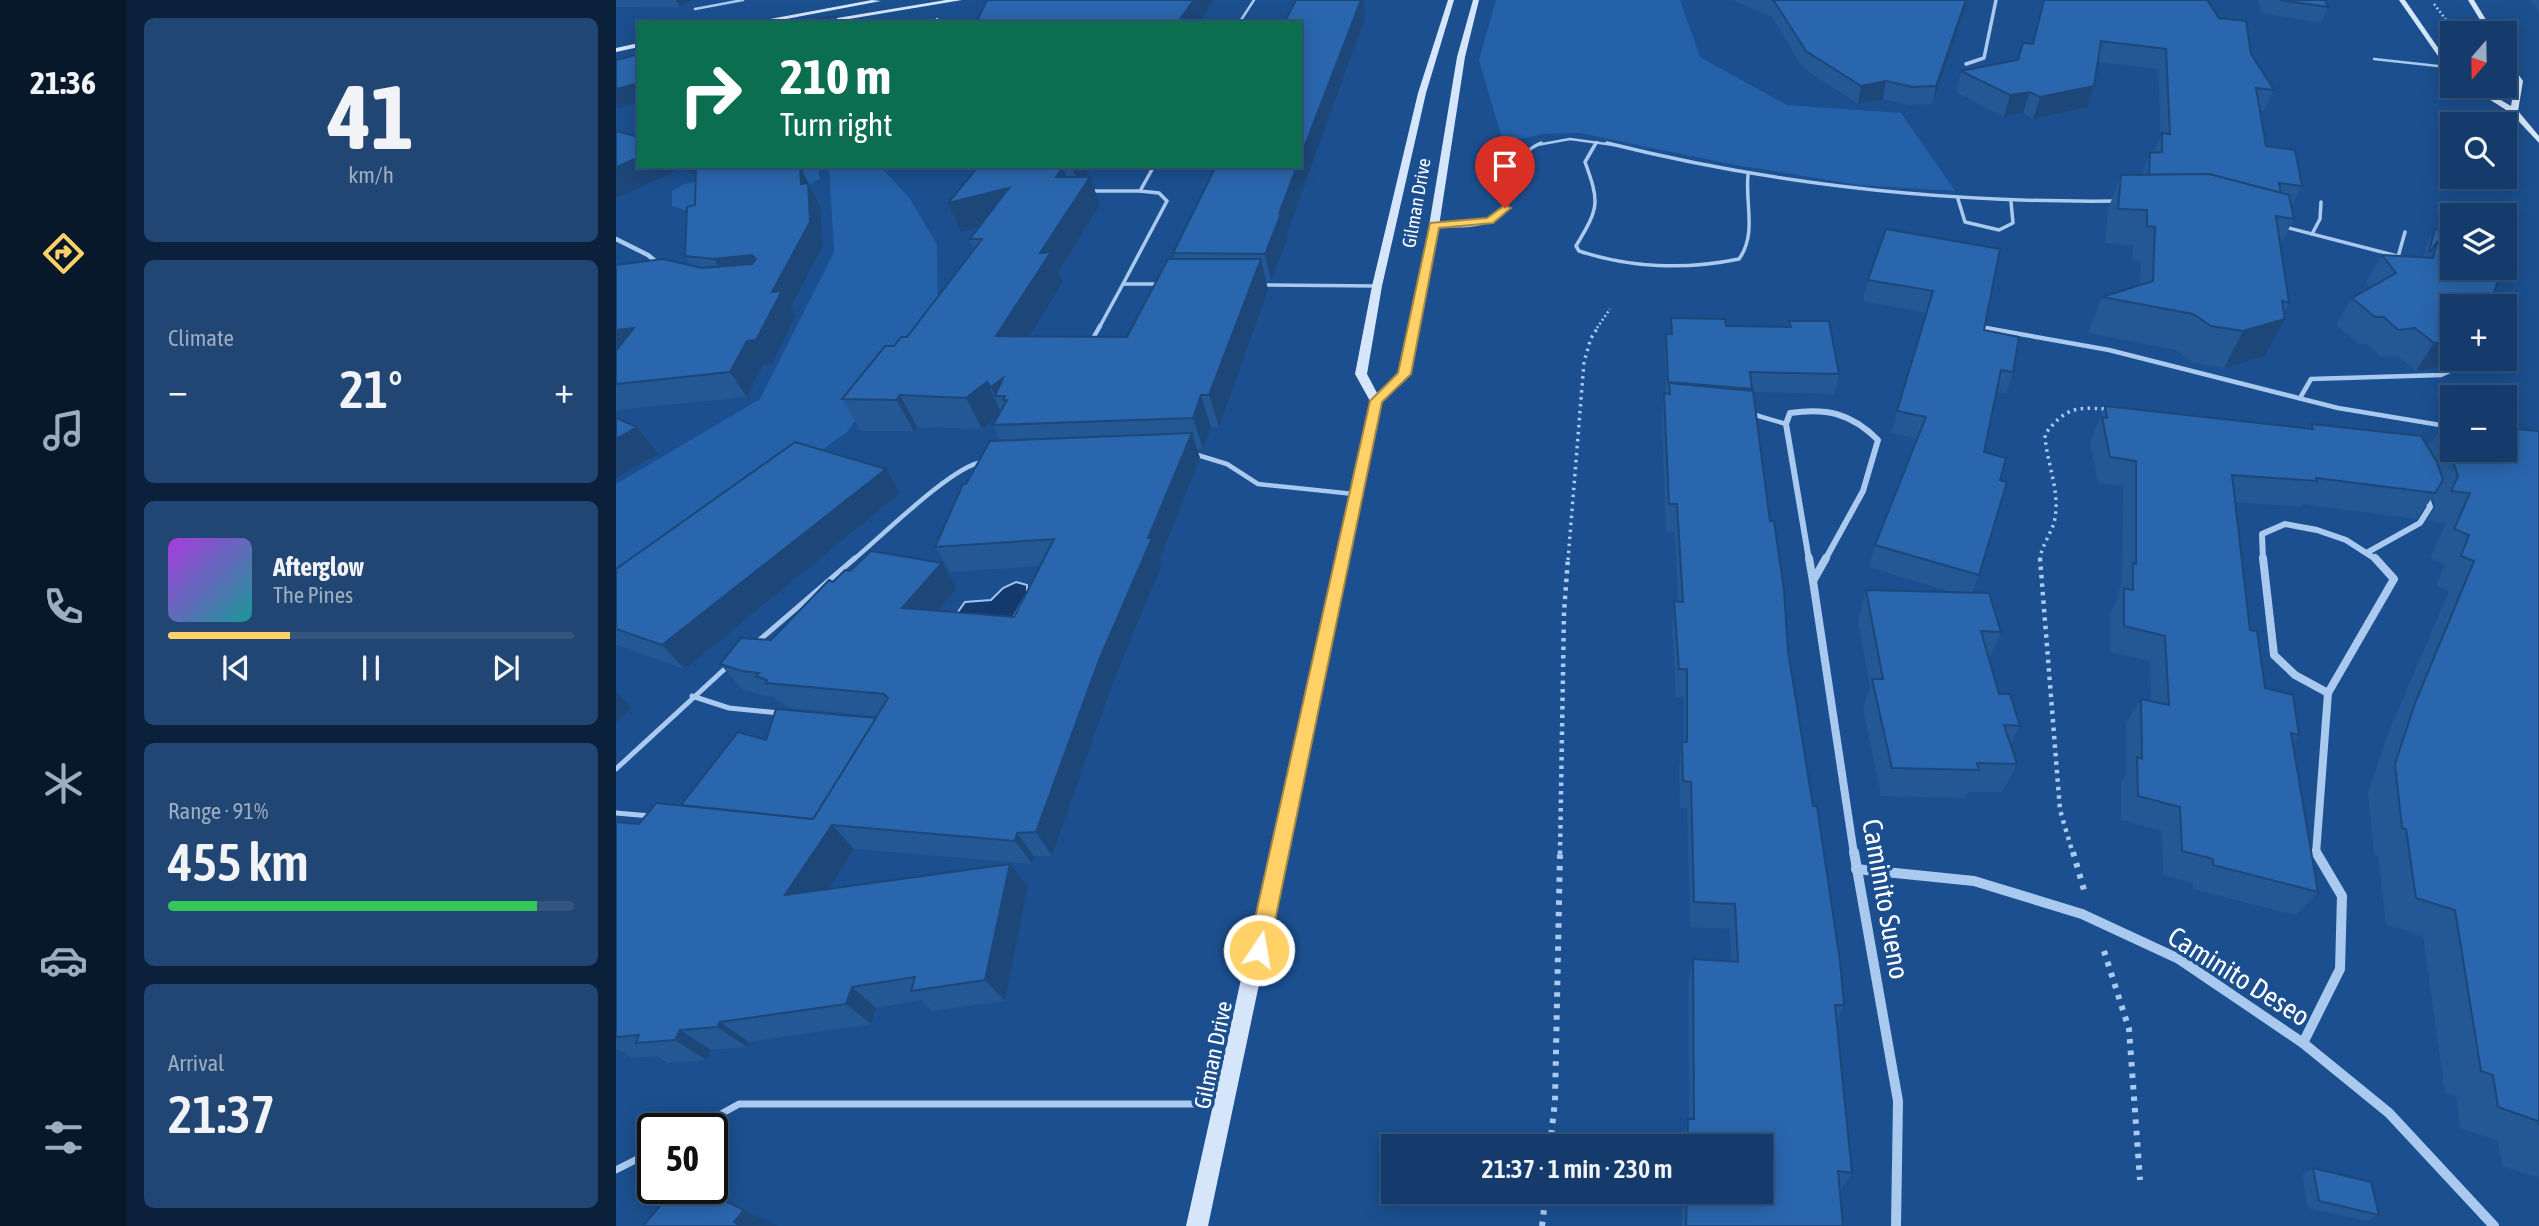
<!DOCTYPE html>
<meta charset="utf-8">
<style>
:root{--surface:#143b6b;--page:#214673;--text:#f1f3f6;--muted:#9dadc1;--line:#33557e;--accent:#ffd166}
body{margin:0;font-family:"Asap Condensed",sans-serif;background:var(--page);color:var(--text);height:100vh;display:flex;flex-direction:column;font-size:26px;white-space:nowrap}
*{box-sizing:border-box;margin:0}
p{font-size:23px;color:var(--muted)}
.icon{flex:none;width:38px;height:38px;fill:none;stroke:currentColor;stroke-width:2;stroke-linecap:round;stroke-linejoin:round}
.map{position:relative;flex:1;overflow:hidden}
.side{display:flex;flex-direction:column;gap:18px;padding:18px;background:#0b203b;width:490px}
.side>*{flex:none}
.top-card{position:absolute;left:21px;top:21px;width:665px;height:147px;border-radius:0px;box-shadow:0 4px 18px #0003,0 0 0 2px var(--line);background:#0b6e4f;color:#fff;overflow:hidden}
.needle{width:46px;rotate:200deg}
.controls{position:absolute;left:1824px;top:21px;display:grid;gap:14px}
.controls a{display:grid;place-items:center;width:77px;height:77px;border-radius:0px;background:var(--surface);box-shadow:0 4px 18px #0003,0 0 0 2px var(--line);font-size:35px}
.speed{position:absolute;left:21px;top:1113px;display:flex;gap:14px;font-size:35px;font-weight:700;text-align:center}
.speed>*{display:grid;place-content:center;width:91px;height:91px;border-radius:50%;background:var(--surface);box-shadow:0 4px 18px #0003,0 0 0 2px var(--line);line-height:1}
.speed .limit{border:4px solid #111;border-radius:10px;background:#fff;color:#111}
.pin{position:absolute;display:grid;place-items:center;width:60px;height:60px;color:#fff;margin:-72px -30px;border-radius:50% 50% 50% 0;rotate:-45deg;box-shadow:0 0 7px #0007}
.pin .icon{rotate:45deg}
.me{position:absolute;width:77px;margin:-38px;rotate:12deg;stroke-linejoin:round;filter:drop-shadow(0 0 5px #0008)}
.turn{display:flex;align-items:center;gap:24px;height:147px;padding:0 28px;font-size:32px}
.turn .icon{width:91px;height:91px;stroke-width:2.5}
.turn b{display:block;font-size:49px;line-height:60px}
.big{font-size:52px;font-weight:600;line-height:1.1}
.side .widget{flex:1;display:flex;flex-direction:column;justify-content:center;gap:10px;min-width:0;padding:0 24px;border-radius:10px;background:var(--page)}
.side .dial{align-items:center;gap:0}
.dial b{font-size:91px;line-height:1}
.song{display:flex;align-items:center;gap:21px}
.cover{width:84px;height:84px;border-radius:10px;background:linear-gradient(135deg,hsl(280 70% 55%),hsl(180 70% 35%))}
.played{height:7px;border-radius:4px;background:linear-gradient(90deg,var(--accent) 30%,var(--line) 30%)}
.keys{display:flex;justify-content:space-around;direction:ltr}
.heat{display:flex;justify-content:space-between;align-items:center;font-size:38px;direction:ltr}
.charge{height:10px;border-radius:5px;background:linear-gradient(90deg,#34c759 91%,var(--line) 0)}
.trip{position:absolute;left:765px;top:1134px;width:392px;height:70px;border-radius:0px;background:var(--surface);box-shadow:0 4px 18px #0003,0 0 0 2px var(--line);font-weight:600;line-height:70px;text-align:center}
main{display:flex;flex:1;min-height:0}
.tabs{display:flex;flex-direction:column;width:126px;justify-content:space-around;align-items:center;background:#08182b;color:var(--muted)}
.tabs .icon{width:49px;height:49px}
.tabs .on{color:var(--accent)}
.tabs b{font-size:32px;color:var(--text)}
.map>svg:first-child{display:block}
</style>
<main>
<nav class="tabs">
<b>21:36</b>
<svg class="icon on" aria-label="directions" viewBox="0 0 24 24"><path d="M12 3l9 9-9 9-9-9zM9 14v-3h6M13 9l2 2-2 2"/></svg>
<svg class="icon" aria-label="music" viewBox="0 0 24 24"><path d="M9 18V5l10-2v13"/><circle cx="6" cy="18" r="3"/><circle cx="16" cy="16" r="3"/></svg>
<svg class="icon" aria-label="phone" viewBox="0 0 24 24"><path d="M5 4h4l2 5-3 2q2 4 5 5l2-3 5 2v4C11 20 4 13 5 4z"/></svg>
<svg class="icon" aria-label="climate" viewBox="0 0 24 24"><path d="M12 3v18M4 7l16 10M4 17L20 7"/></svg>
<svg class="icon" aria-label="car" viewBox="0 0 24 24"><path d="M5 17H2v-5l4-1 3-4h7l3 4 3 1v5h-3M9 17h6M6 11h13"/><circle cx="7" cy="17" r="2"/><circle cx="17" cy="17" r="2"/></svg>
<svg class="icon" aria-label="filters" viewBox="0 0 24 24"><path d="M4 7h16M4 17h16"/><circle cx="9" cy="7" r="2"/><circle cx="15" cy="17" r="2"/></svg>
</nav>
<section class="side">
<div class="widget dial"><b>41</b><p>km/h</p></div>
<div class="widget"><p>Climate</p>
<div class="heat"><a>−</a><b class="big">21°</b><a>+</a></div>
</div>
<div class="widget">
<div class="song"><i class="cover"></i><div><b>Afterglow</b><p>The Pines</p></div></div>
<div class="played"></div>
<div class="keys"><svg class="icon" aria-label="previous" viewBox="0 0 24 24"><path d="M18 5L8 12l10 7zM5 5v14"/></svg><svg class="icon" aria-label="pause" viewBox="0 0 24 24"><path d="M8 5v14M16 5v14"/></svg><svg class="icon" aria-label="next" viewBox="0 0 24 24"><path d="M6 5l10 7-10 7zM19 5v14"/></svg></div>
</div>
<div class="widget"><p>Range · 91%</p><b class="big">455 km</b><div class="charge"></div></div>
<div class="widget"><p>Arrival</p><b class="big">21:37</b></div>
</section>
<div class="map">
<svg width="1923" height="1226" viewBox="0 0 1923 1226">
<rect width="100%" height="100%" fill="#1b4f8f"/>
<g fill="#2461a8">
<path d="M880,0H1064L1084,57L1171,105L1285,113L1339,191L1243,185L1114,164L964,133L928,134L887,142L863,60Z"/>
<path d="M163,166H202L204,179L190,186L69,210L56,206V191L69,184Z"/>
<path d="M213,166H264L294,199L321,245L322,306L231,432L0,600V484L144,399L218,252Z"/>
</g>
<path fill="#123a6d" stroke="#9cc4f0" stroke-width="2" d="M400,582L411,585V593L397,618L334,623L349,602L375,600L387,588Z"/>
<g fill="none" stroke-linecap="round" stroke-linejoin="round">
<g stroke="#a9c9ee" stroke-width="2.5" stroke-dasharray="2 2.5" stroke-linecap="butt">
<path d="M1818,4L1840,33"/>
<path d="M981,328L994,309"/>
</g>
<g stroke="#a9c9ee" stroke-width="3.5" stroke-dasharray="2.5 4.5" stroke-linecap="butt">
<path d="M952,560L968,362L975,338L983,326"/>
<path d="M1424,560C1425,545 1437,532 1439,518C1444,489 1430,462 1429,434C1450,408 1457,407 1490,409"/>
</g>
<g stroke="#a9c9ee" stroke-width="4.5" stroke-dasharray="3.5 5" stroke-linecap="butt">
<path d="M1424,558L1444,810L1457,854"/>
<path d="M944,854L948,612L952,558"/>
</g>
<g stroke="#a9c9ee" stroke-width="6" stroke-dasharray="4.5 7" stroke-linecap="butt">
<path d="M1457,852L1468,890"/>
<path d="M1488,951L1513,1029L1524,1180"/>
<path d="M934,1146L939,1101L944,852"/>
<path d="M926,1226L930,1192"/>
</g>
<g stroke="#a9c9ee" stroke-width="2.5">
<path d="M79,9L127,0"/>
<path d="M321,19L322,23"/>
<path d="M623,23L638,0"/>
<path d="M1758,59L1831,67"/>
<path d="M921,145L954,139L998,145"/>
<path d="M979,145L981,142"/>
</g>
<g stroke="#a9c9ee" stroke-width="3.5">
<path d="M980,143L969,162C984,203 983,208 960,246L963,251C1014,268 1070,270 1123,259C1141,234 1129,204 1132,175"/>
<path d="M991,143C1159,185 1328,203 1501,201"/>
<path d="M538,166L524,191L543,193L551,201L507,284H544"/>
<path d="M475,191H524"/>
<path d="M1342,199L1349,222L1383,230L1397,223L1395,202"/>
<path d="M818,226C836,225 856,228 873,221C907,210 879,163 925,143"/>
<path d="M1669,227L1785,257"/>
<path d="M1696,234L1704,219L1705,202"/>
<path d="M1782,257L1789,232"/>
<path d="M644,285L760,286"/>
<path d="M483,328L507,284"/>
</g>
<g stroke="#a9c9ee" stroke-width="4.5">
<path d="M1370,328L1493,350L1722,408L1836,427"/>
<path d="M475,342L484,326"/>
<path d="M1684,398L1695,379L1825,375L1836,370L1843,359"/>
<path d="M1136,414L1170,424"/>
<path d="M575,453L611,464L642,484L738,494"/>
<path d="M237,560C264,538 336,466 366,462"/>
</g>
<g stroke="#a9c9ee" stroke-width="5">
<path d="M140,643L239,558"/>
<path d="M76,696L113,708L164,713"/>
<path d="M0,769L113,665"/>
<path d="M0,813L35,816"/>
</g>
<g stroke="#a9c9ee" stroke-width="7">
<path d="M78,1129L123,1104H604"/>
<path d="M0,1170L37,1151"/>
</g>
<path stroke="#a9c9ee" stroke-width="3.5" d="M1350,64L1368,58L1380,0"/>
<path stroke="#a9c9ee" stroke-width="4.5" d="M0,239L32,255L44,265"/>
<g stroke="#a9c9ee" stroke-width="6">
<path d="M1752,552L1804,523L1814,507L1810,495"/>
<path d="M1193,560L1170,424L1174,413C1211,408 1235,413 1262,440L1247,491L1209,560"/>
<path d="M1647,560L1646,534L1669,524L1701,530L1730,540L1761,560"/>
</g>
<g stroke="#a9c9ee" stroke-width="8">
<path d="M1193,558L1197,581L1210,558"/>
<path d="M1647,558L1658,655L1679,675L1712,693L1778,579L1759,558"/>
<path d="M1197,581L1238,854"/>
<path d="M1700,854L1712,693"/>
</g>
<g stroke="#a9c9ee" stroke-width="10">
<path d="M1238,852L1282,1101L1280,1226"/>
<path d="M1240,869L1358,881L1466,914L1563,959L1687,1043L1773,1113L1878,1226"/>
<path d="M1687,1043L1724,969L1726,896L1700,852"/>
</g>
<g fill="#d6e6fa" fill-rule="evenodd">
<path d="M256,0L265,1L149,23H133Z"/>
<path d="M330,0H346L209,23H191Z"/>
<path d="M832,0H838L810,93L766,286L751,374L761,393L783,373L813,226L841,57L857,0H863L849,57L823,226L794,374L766,402L592,1226H570L754,401L739,374L756,286L802,93Z"/>
<path d="M1783,0H1789L1836,68V76Z"/>
<path d="M1852,0H1858L1878,33H1872Z"/>
<path d="M23,43V47L0,52V48Z"/>
<path d="M1888,54L1907,81L1902,111L1923,136V143L1895,113L1852,86H1861L1895,106L1899,81L1888,63Z"/>
</g>
</g>
<g fill="#245895">
<path d="M0,0H76L64,7H0Z"/>
<path d="M1116,0H1352L1316,104L1292,105L1267,99L1242,104L1187,68L1156,17Z"/>
<path d="M1427,0H1591L1603,18L1635,54L1658,90L1648,111H1644L1650,146L1686,186L1675,207L1678,219L1664,245L1673,303L1668,313L1669,319L1649,356L1608,368L1577,363L1560,350L1472,333L1486,297L1524,286L1525,262L1516,261L1517,245L1489,243L1492,209L1505,175H1525L1534,153H1538L1545,135L1542,69L1481,62L1471,107L1417,119L1407,113L1388,117L1340,92L1345,71L1402,60L1416,44Z"/>
<path d="M1643,0H1709L1712,7L1705,23L1645,13Z"/>
<path d="M1914,0H1923V13Z"/>
<path d="M749,18L670,236L671,240L655,281H650L652,290L603,427H595L587,449L581,450L584,458L544,559L546,564L496,685L436,856H418L416,864L238,849L212,889L412,887L389,1001L317,1011L305,1000L260,1008L255,1024L133,1042L131,1047L95,1050L90,1060L52,1063L41,1056L16,1058L3,1050H0V822L23,824L65,805L150,740L260,718L261,716L172,708L167,703L162,701L158,697L148,696L126,689L104,664L155,640L217,582L341,588L322,611L398,617L424,566L334,572L319,547L350,484L384,441L377,425L381,418L366,429L301,427L298,431H245L226,399L278,346L291,337L358,249L354,239L363,227L345,232L372,168V166H477L470,177H474L484,205L442,272L447,282L413,336L511,337L559,259L557,253L600,167L560,166H684Z"/>
<path d="M70,166H186V170L204,206L207,246L175,307L180,315L156,364L147,365L131,397L0,410V265L76,266L69,256L79,205L80,173L75,174Z"/>
<path d="M1270,229L1368,330L1397,372L1390,394L1381,392L1368,452L1384,480L1363,575L1356,593L1385,632L1373,660L1383,694L1404,726L1394,745L1401,764L1386,792H1352L1349,798L1265,796L1247,708L1254,687L1242,620L1250,590L1336,592L1253,567L1259,545L1302,439L1275,433L1310,313L1247,301L1252,280Z"/>
<path d="M1819,229L1836,359H1837L1831,366L1800,371L1782,356L1765,357L1751,344H1743L1720,325L1736,298L1755,288L1750,282L1766,255L1807,257L1813,239Z"/>
<path d="M1055,318L1110,326L1172,327L1173,321L1223,374L1219,394L1137,392L1172,651L1228,1005L1221,1022L1236,1173L1224,1191L1227,1226H1066V1192H1144V1146H1067V1139L1072,1119H1073L1072,983L1077,959L1115,962L1114,929L1074,927L1071,808H1064L1063,769L1066,742H1068V697H1060L1056,630L1058,601L1062,602L1059,532H1050L1046,421L1048,393H1050L1049,353L1050,334H1054Z"/>
<path d="M1489,406L1692,428L1695,424L1812,447L1831,422H1836V450L1923,431V1176L1920,1177L1886,1166L1882,1141L1844,1128L1840,1096L1829,1093L1807,936L1770,924L1762,856L1758,855L1752,792L1773,731L1833,591L1820,586L1829,564L1814,558L1830,523L1812,520L1819,505L1817,497L1800,519L1687,504L1685,507L1619,502L1634,630L1649,688L1683,735L1677,744L1702,892L1679,915L1577,889V883L1547,875L1546,831L1505,820V782L1510,774V724L1525,699L1535,701L1534,661L1494,652V613L1503,596V589L1506,583L1507,486L1482,483L1474,443L1478,435V431Z"/>
<path d="M270,469L284,493L69,669L0,645V569Z"/>
<path d="M1697,1168L1763,1215L1751,1221L1692,1208L1686,1175Z"/>
</g>
<g fill="#1d4779">
<path d="M60,0H76L64,7Z"/>
<path d="M578,0H598L583,23H561Z"/>
<path d="M745,0H747L749,18L670,236L671,240L655,281L649,254L681,166H684V158Z"/>
<path d="M1350,0H1352L1316,104L1320,86Z"/>
<path d="M1270,81L1267,99L1242,104L1245,86Z"/>
<path d="M23,83V102L0,108V89Z"/>
<path d="M1478,86L1471,107L1417,119L1424,97Z"/>
<path d="M1414,92L1407,113L1388,117L1394,95Z"/>
<path d="M23,157V166H66L67,168L0,198V167Z"/>
<path d="M70,166H91L94,171L75,174Z"/>
<path d="M170,166H186V170L204,206L207,246L175,307L180,315L156,364L147,365L131,397L114,372L156,292Z"/>
<path d="M456,166H477L463,187Z"/>
<path d="M447,167L457,196L440,177Z"/>
<path d="M474,177L484,205L442,272L447,282L394,367L380,336L424,253Z"/>
<path d="M393,188L405,217L345,232L332,203Z"/>
<path d="M136,255L150,278L113,283L98,259Z"/>
<path d="M645,259L652,290L603,427L593,395Z"/>
<path d="M1669,319L1649,356L1608,368L1627,331Z"/>
<path d="M18,328L0,357V330Z"/>
<path d="M1836,341V359H1837L1831,366L1800,371L1818,343Z"/>
<path d="M387,378L389,396H379L375,387Z"/>
<path d="M371,382L386,414L366,429L350,398Z"/>
<path d="M284,395L301,427L298,431L280,400Z"/>
<path d="M585,395L595,427L587,449L577,418Z"/>
<path d="M21,427L42,454L0,478V439Z"/>
<path d="M576,433L584,458L544,559L546,564L496,685L436,856L420,832L483,660Z"/>
<path d="M270,469L284,493L69,669L46,645Z"/>
<path d="M326,563L341,588L303,633L286,608Z"/>
<path d="M0,692L16,707L0,722Z"/>
<path d="M216,825L238,849L194,918L169,895Z"/>
<path d="M401,833L418,856L416,864L399,841Z"/>
<path d="M394,864L412,887L389,1001L369,980Z"/>
<path d="M236,987L260,1008L255,1024L230,1004Z"/>
<path d="M104,1022L133,1042L131,1047L101,1027Z"/>
<path d="M64,1030L95,1050L90,1060L59,1040Z"/>
<path d="M128,1210L162,1226H125L118,1222Z"/>
</g>
<g fill="#2a66ad" stroke="#1d4779" stroke-width="2">
<path d="M371,0H578L561,23H360Z"/>
<path d="M680,0H745L684,158V23H668Z"/>
<path d="M1156,0H1350L1320,86L1296,87L1270,81L1245,86L1190,51L1158,1Z"/>
<path d="M1428,0H1591L1603,18L1630,21L1635,54L1658,90L1640,88L1650,146L1679,150L1686,186L1663,183L1665,193L1593,174L1533,175L1534,153L1546,152V133L1554,134L1550,49L1485,41L1478,86L1424,97L1414,92L1394,95L1345,71L1402,60L1407,43L1417,44Z"/>
<path d="M1664,0H1709L1712,7Z"/>
<path d="M220,17L219,23H170Z"/>
<path d="M23,54V83L0,89V60Z"/>
<path d="M0,131L23,137V157L0,167Z"/>
<path d="M80,166H170L169,169L184,166L185,184L192,183L194,222L156,292L166,291L140,340L131,341L114,372L0,384V351L18,328L0,330V265L47,259L86,268L136,264L140,259L136,255L98,259L69,256L71,207L79,205Z"/>
<path d="M600,166H681L663,214H665L649,254L557,253Z"/>
<path d="M447,167L440,177H474L424,253L435,252L380,336L511,337L552,259H645L593,395H585L577,418L377,425L391,400H387L389,396H379L387,378L375,387L371,382L350,398L284,395L280,400L226,399L269,346H278L285,337H291L366,239H354L393,188L332,203L361,168Z"/>
<path d="M1593,174L1673,195L1678,219L1660,216L1673,303L1666,301L1669,319L1627,331L1595,326L1577,314L1486,297L1537,281L1539,227L1531,226V210L1502,209L1505,175Z"/>
<path d="M1270,229L1384,249L1368,330L1403,337L1397,372L1385,370L1368,452L1390,458L1384,480L1391,482L1363,575L1259,545L1310,417L1281,411L1317,291L1252,280Z"/>
<path d="M1819,229L1836,233V246L1821,242L1815,251H1813Z"/>
<path d="M1821,242L1836,246V268H1871L1877,269L1876,273L1884,275L1873,306H1836V341L1818,343L1799,328L1782,330L1768,317H1759L1736,298L1780,273L1766,255L1817,258Z"/>
<path d="M1055,318L1109,319L1110,326L1175,327L1173,321H1213L1223,374L1134,372L1136,389L1052,382L1050,334H1056Z"/>
<path d="M1053,383L1137,391L1154,521H1158L1168,590L1172,651L1197,806H1201L1224,961L1228,1005H1219L1236,1173L1222,1171L1227,1226H1070L1071,1192H1144V1146H1071L1072,1119H1078L1077,959L1122,962L1119,904L1078,902L1075,782L1067,781L1066,742H1071V669H1063L1058,601L1067,602L1061,504H1053L1048,393L1054,394Z"/>
<path d="M1489,406L1697,429L1695,424L1805,436L1821,462L1827,480L1819,493L1700,478L1701,481L1616,475L1634,630L1641,631L1649,688L1677,695L1683,735L1675,733L1702,892L1597,865V859L1566,851L1564,807L1522,796L1521,757L1526,759L1525,699L1553,705L1549,636L1508,626V588L1517,590V563L1520,564V461L1494,457L1486,417L1491,418Z"/>
<path d="M0,418L21,427L0,439Z"/>
<path d="M1831,422H1836V430Z"/>
<path d="M1888,428L1923,431V1125L1922,1121L1882,1107L1877,1075L1865,1071L1839,910L1800,898L1790,829L1786,828L1779,764L1799,703L1858,561L1845,556L1853,535L1838,529L1854,493L1835,491L1842,476L1834,453L1822,434L1836,436V450H1888Z"/>
<path d="M576,433L532,538H536L483,660L420,832L401,833L399,841L216,825L169,895L394,864L369,980L295,991L299,977L236,987L230,1004L104,1022L101,1027L64,1030L59,1040L20,1043L23,1035L0,1037V822L23,824L40,803L197,819L272,698L268,694L150,683L151,680L140,676L143,673L126,671L104,664L125,638L155,640L213,580L217,582L229,570L234,571L255,551L326,563L286,608L398,617L438,539L319,547L347,484H350L374,441Z"/>
<path d="M179,442L270,469L46,645L0,629V569Z"/>
<path d="M1250,590L1373,593L1385,632L1365,631L1383,694H1394L1404,726L1388,725L1401,764L1361,763L1363,770L1276,768L1256,679H1267Z"/>
<path d="M160,709L260,718L197,819L65,805L122,732L150,740Z"/>
<path d="M1697,1168L1755,1182L1763,1215L1703,1201Z"/>
<path d="M59,1188H83L128,1210L118,1222L125,1226H27Z"/>
</g>
<path fill="#ffd166" stroke="#a68842" stroke-width="2" d="M889,205L895,208L877,223L823,228L795,374L766,402L653,950L650,957L643,960L635,957L632,950L754,401L782,373L814,223L871,218Z"/>
<g text-anchor="middle" dominant-baseline="central" stroke-width="7" stroke-linejoin="round" paint-order="stroke">
<g font-size="19" fill="#fff" stroke="#1b4f8f">
<text transform="translate(800 203) rotate(-80)">Gilman Drive</text>
</g>
<g font-size="23" fill="#fff" stroke="#1b4f8f">
<text transform="translate(597 1055) rotate(-78)">Gilman Drive</text>
</g>
<g font-size="28" fill="#fff" stroke="#1b4f8f">
<text transform="translate(1270 899) rotate(80)">Caminito Sueno</text>
<text transform="translate(1623 976) rotate(32)">Caminito Deseo</text>
</g>
</g>
</svg>
<div class="controls">
<a><svg class="needle" viewBox="-14 -14 28 28"><path d="M0-13l5 13h-10z" fill="#e53935"/><path d="M0 13l5-13h-10z" fill="#9dadc1"/></svg></a>
<a><svg class="icon" aria-label="search" viewBox="0 0 24 24"><circle cx="10" cy="10" r="6"/><path d="M15 15l6 6"/></svg></a>
<a><svg class="icon" aria-label="layers" viewBox="0 0 24 24"><path d="M12 4l9 5-9 5-9-5zM3 14l9 5 9-5"/></svg></a>
<a>+</a>
<a>−</a>
</div>
<div class="speed"><div class="limit">50</div></div>
<div class="pin" style="left:889px;top:208px;background:#d93025"><svg class="icon" aria-label="arrive" viewBox="0 0 24 24"><path d="M6 21V4h12l-3 4 3 4H6"/></svg></div>
<svg class="me" style="left:643px;top:950px" viewBox="-20 -20 40 40"><circle r="17" fill="#ffd166" stroke="#fff" stroke-width="3"/><path d="M0-11L8 9 0 5-8 9z" fill="#fff"/></svg>
<div class="trip">21:37 · 1 min · 230 m</div>
<div class="top-card">
<div class="turn"><svg class="icon" aria-label="right" viewBox="0 0 24 24"><path d="M7 20v-9h11M14 6l5 5-5 5"/></svg><div><b>210 m</b>Turn right</div></div>
</div>
</div>
</main>
